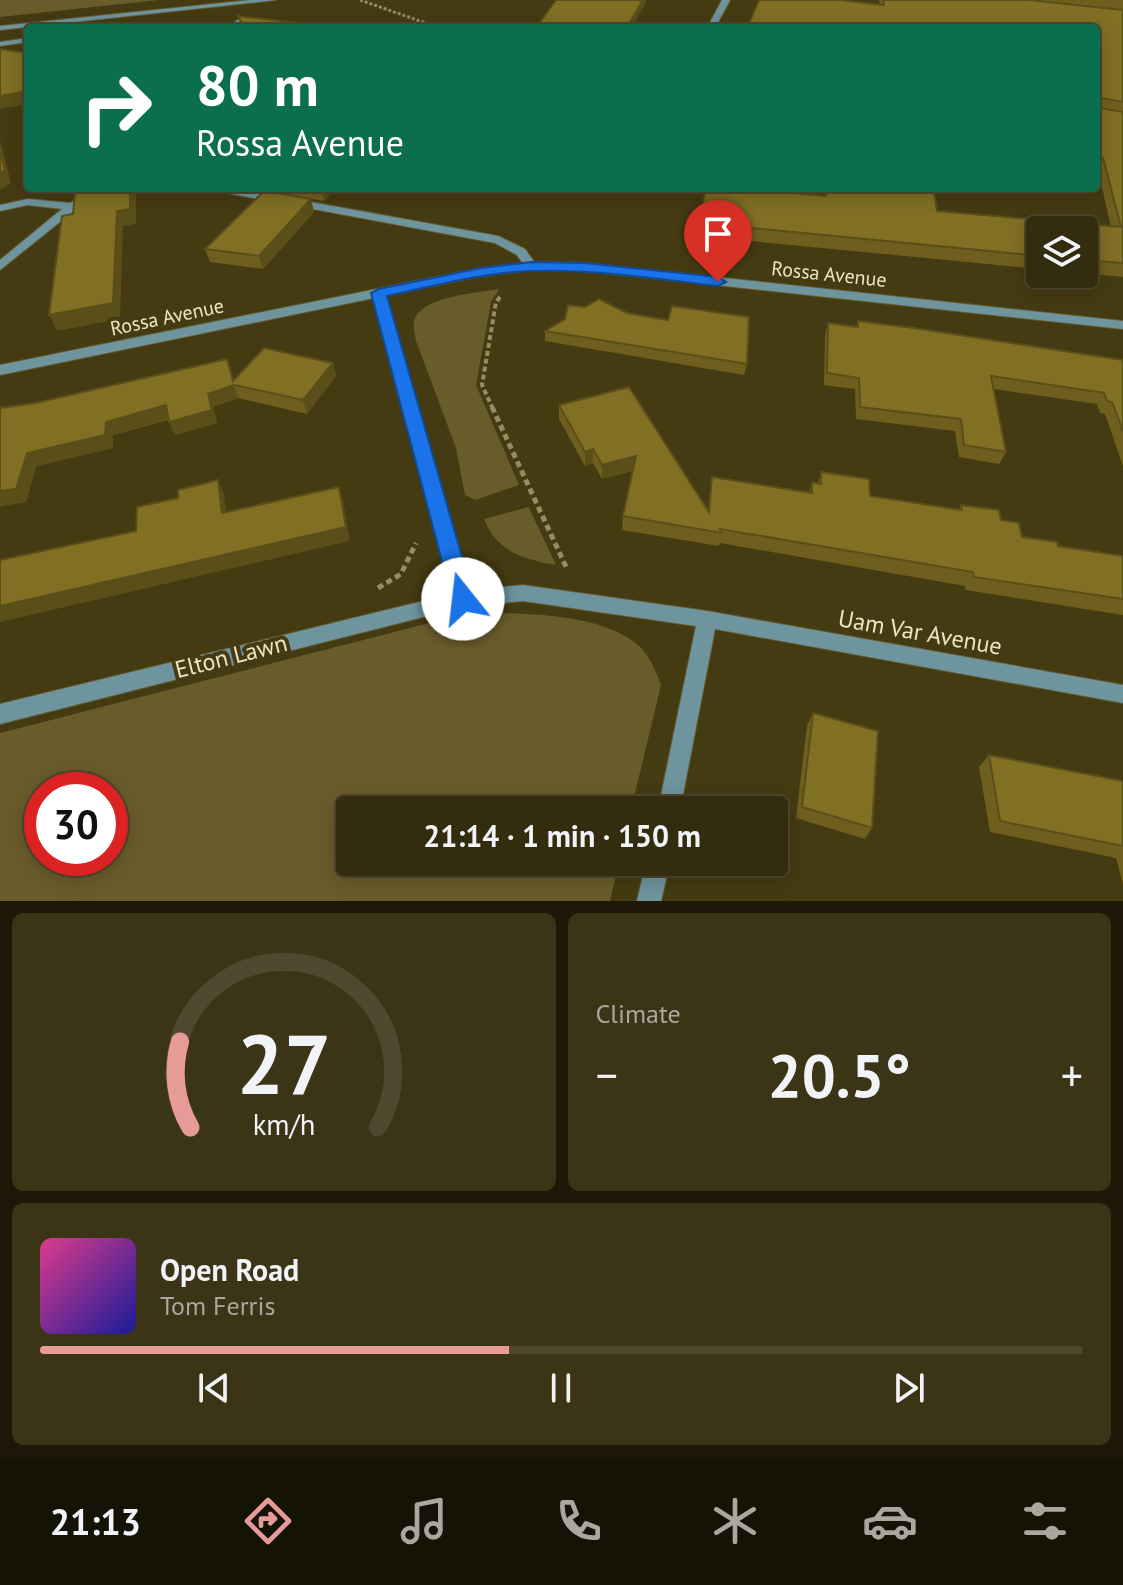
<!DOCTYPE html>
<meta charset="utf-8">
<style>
:root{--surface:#342c0e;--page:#3c3417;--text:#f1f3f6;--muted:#a9a79e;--line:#4e482e;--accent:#e69b98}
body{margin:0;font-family:"PT Sans",sans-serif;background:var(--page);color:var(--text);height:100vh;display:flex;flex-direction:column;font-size:30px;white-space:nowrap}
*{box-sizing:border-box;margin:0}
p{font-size:26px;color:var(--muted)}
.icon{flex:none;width:44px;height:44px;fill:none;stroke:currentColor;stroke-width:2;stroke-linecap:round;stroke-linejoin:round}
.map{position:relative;height:901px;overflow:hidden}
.panel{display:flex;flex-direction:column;gap:12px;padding:12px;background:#1d1808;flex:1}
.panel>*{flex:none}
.top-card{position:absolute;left:24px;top:24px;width:1076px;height:168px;border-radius:8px;box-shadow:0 4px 20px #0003,0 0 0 2px var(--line);background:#0b6e4f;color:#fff;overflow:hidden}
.tools{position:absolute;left:1026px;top:216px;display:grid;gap:16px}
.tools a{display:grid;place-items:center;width:72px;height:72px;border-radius:8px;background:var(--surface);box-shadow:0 4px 20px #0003,0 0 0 2px var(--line);font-size:40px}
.speed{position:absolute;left:24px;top:772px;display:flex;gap:16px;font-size:40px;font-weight:700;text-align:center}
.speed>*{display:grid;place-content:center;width:104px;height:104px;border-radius:50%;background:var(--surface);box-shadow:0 4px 20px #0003,0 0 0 2px var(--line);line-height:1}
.speed .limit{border:12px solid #d22;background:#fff;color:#111}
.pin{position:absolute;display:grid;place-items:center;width:68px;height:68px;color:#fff;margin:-82px -34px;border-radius:50% 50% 50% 0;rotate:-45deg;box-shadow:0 0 8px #0007}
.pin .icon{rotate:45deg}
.me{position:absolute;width:88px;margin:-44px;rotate:344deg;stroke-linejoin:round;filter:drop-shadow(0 0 6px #0008)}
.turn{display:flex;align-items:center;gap:28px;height:168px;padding:0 40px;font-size:36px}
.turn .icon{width:104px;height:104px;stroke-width:2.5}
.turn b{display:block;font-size:56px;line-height:68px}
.big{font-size:60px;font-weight:800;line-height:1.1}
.panel .card{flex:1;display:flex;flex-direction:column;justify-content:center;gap:12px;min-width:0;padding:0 28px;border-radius:12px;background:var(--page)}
.panel .dial{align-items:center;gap:0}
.dial svg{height:208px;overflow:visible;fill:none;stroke:var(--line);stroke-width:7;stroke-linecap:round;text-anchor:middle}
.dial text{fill:var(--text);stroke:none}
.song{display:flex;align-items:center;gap:24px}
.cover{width:96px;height:96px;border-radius:12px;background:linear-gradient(135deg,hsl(330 70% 55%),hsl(240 70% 35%))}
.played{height:8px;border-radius:4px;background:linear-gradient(90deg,var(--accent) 45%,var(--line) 45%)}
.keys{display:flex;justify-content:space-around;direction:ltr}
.heat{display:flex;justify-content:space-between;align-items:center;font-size:44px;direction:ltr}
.panel .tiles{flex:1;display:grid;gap:12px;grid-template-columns:1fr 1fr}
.card:last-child{grid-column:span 2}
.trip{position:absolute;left:336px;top:796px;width:452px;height:80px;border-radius:8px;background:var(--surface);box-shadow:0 4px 20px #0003,0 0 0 2px var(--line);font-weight:800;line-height:80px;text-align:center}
.tabs{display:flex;height:128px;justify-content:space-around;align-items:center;background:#151206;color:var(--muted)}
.tabs .icon{width:56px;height:56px}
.tabs .selected{color:var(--accent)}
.tabs b{font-size:36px;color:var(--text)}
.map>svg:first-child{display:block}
</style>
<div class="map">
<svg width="1123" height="901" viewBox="0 0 1123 901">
<rect width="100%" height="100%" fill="#453b12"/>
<g fill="#695c2b" fill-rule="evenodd">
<path d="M0,0H159L0,17Z"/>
<path d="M499,289L491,302L476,385L519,485L475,500L465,495L456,448L416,341C415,335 413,327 414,322C419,296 478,293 499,289Z"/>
<path d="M529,507V508L556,565C523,559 497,552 484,519Z"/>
<path d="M481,613C527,613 604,614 639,646C650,656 656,672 661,685L631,810H350V862H619L610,901H0V733L449,618ZM42,790H110V858H42Z"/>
</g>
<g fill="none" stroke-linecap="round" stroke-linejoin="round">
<defs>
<g id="minor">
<path d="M722,0H730L715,28H707Z"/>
<path d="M239,19L246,21L236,28H226Z"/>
<path d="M28,38V42L0,46V42Z"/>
<path d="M101,188H115L76,209L0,270V260L62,209L28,205L0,211V205L28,199L70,203Z"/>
<path d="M211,188H234L498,236L525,249L537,266L531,270L527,269L517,255L495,243L216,191Z"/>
<path d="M379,289L385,293L470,590L523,585L707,611L1123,685V703L715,629L680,810H658L696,626L523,601L463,607L0,724V704L452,594L373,293Z"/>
<path d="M646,862H670L661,901H637Z"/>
</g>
<g id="tertiary">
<path d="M251,0H276L0,30V26Z"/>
<path d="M531,262L585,263L1123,321V329L585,271L531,270L481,276L0,375V365L481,268Z"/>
</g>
</defs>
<use href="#minor" stroke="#635a31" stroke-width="2"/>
<use href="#tertiary" stroke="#635a31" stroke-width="2"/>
<path stroke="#958c64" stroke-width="3" stroke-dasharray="3 2" stroke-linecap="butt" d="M360,0L440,28"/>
<path stroke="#958c64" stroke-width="4" stroke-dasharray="5 3" stroke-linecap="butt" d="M493,409L482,385L496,302L501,296"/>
<g stroke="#958c64" stroke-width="5" stroke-dasharray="6 4" stroke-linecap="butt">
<path d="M492,407L567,569"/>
<path d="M378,588L401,574L416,543"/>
</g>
<use href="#minor" fill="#6e949e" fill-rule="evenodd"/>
<use href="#tertiary" fill="#6e949e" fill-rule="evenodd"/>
</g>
<g fill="#6f5f1f">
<path d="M879,0H1123V277L1084,273V230H1040V269L698,236L699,223L825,196L827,188H901V189L937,211L1111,227L1098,170H1096V28L880,4Z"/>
<path d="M277,188H336L324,201L278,193Z"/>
<path d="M314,212L263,269L210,262L205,249Z"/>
<path d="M627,313L747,364L744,375L545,341V331Z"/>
<path d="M858,321L1123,360V466L1105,414L1100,413L1097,404L994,389L1006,452L999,464L959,457L955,431L856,419L855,389L824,385L825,335L828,323L856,327Z"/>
<path d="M333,363L336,376L307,414L238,398L213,407L217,423L175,435L168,420L113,435V448L36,466L26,502L0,506V408L231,372L234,380Z"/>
<path d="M559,405L708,510L712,477L809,493L812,482L818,483L821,472L870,496L959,509L961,505L1001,520L1022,537L1058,546L1123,556V615L966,590L965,586L720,543L719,546L622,530L623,516L632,471L602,479L593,463L585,466L559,419Z"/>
<path d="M813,713L872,828L865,839L796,818L807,726Z"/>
<path d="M989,755L1123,781V884L1116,858L990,832L979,767Z"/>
</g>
<g fill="#5a4e19">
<path d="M643,0H646L645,4L632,28H627Z"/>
<path d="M28,91V104L0,109V96Z"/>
<path d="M0,141L11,183L0,190Z"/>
<path d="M130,188H136V224L123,226L120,319L57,331L49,315Z"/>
<path d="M321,188H336L324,201Z"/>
<path d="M311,199L314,212L263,269L259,256Z"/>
<path d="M333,363L336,376L307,414L303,400Z"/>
<path d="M234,385L238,398L213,407L217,423L175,435L169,422L208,394Z"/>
<path d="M166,405L172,418L113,435V448L36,466L26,502L0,506V491L27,453L106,422Z"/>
<path d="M593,449V463L585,466V452Z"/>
<path d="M636,456L634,470L602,479V465Z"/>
<path d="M218,480L224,494L228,527L222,513Z"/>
<path d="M339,487L343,501L350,541L0,622V606Z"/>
</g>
<g fill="#816f24" stroke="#5a4e19" stroke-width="2">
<path d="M556,0H643L627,28H536Z"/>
<path d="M759,0H840L884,5L883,0H1029L1123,10V102L1102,98L1098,101L1099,108L1123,112V263L1084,260V230H1040V256L699,223L706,188H731L826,196L827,188H901V189L934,192L937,211L1121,227L1103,158L1096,157V28H747Z"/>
<path d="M238,16L342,28H230L241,22Z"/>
<path d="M0,49L28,53V91L0,96Z"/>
<path d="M0,151L5,170L0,173Z"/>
<path d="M87,188H130V209L117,211L113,303L49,315L62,216L73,214L75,194Z"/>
<path d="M264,191L311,199L259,256L205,249Z"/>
<path d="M599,299L627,313L668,320L672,306L749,317L747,364L545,331L565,319L568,305L585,307Z"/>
<path d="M858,321L914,328L1123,360V431L1112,402L1107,401L1104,393L991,376L1006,452L964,445L961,419L860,407L859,378L827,373L828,323L858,327Z"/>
<path d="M264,348L333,363L303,400L234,385L208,394L212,410L169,422L166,405L106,422L105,435L27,453L16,489L0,491V408L35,403L227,359L233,381Z"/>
<path d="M629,387L709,512L712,477L812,493V482L821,484V472L869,479L870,496L962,510L961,505L999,510L1001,520L1019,523L1022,537L1057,542L1058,546L1123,556V599L974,577L973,572L720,529L722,533L623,516L636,456L602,465L593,449L585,452L559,405Z"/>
<path d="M218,480L222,513L339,487L346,527L0,606V560L136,531L137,507L178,498V490Z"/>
<path d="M813,713L878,731L872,828L802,807Z"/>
<path d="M989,755L1123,781V846L1000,821Z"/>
</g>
<path fill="#1a73e8" stroke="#114b97" stroke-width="2" d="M531,262L585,263L718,277L726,282L718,286C657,279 595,269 533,271C484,272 435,286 387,296L474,599L471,606L463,608L455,606L452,599L371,293L379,289L481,268Z"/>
<g text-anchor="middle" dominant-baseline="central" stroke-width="8" stroke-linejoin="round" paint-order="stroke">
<g font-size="20" fill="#eee5c0" stroke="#453b12">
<text transform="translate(829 274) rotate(6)">Rossa Avenue</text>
<text transform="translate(167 317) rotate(-12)">Rossa Avenue</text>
</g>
<g font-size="24" fill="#eee5c0" stroke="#453b12">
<text transform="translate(920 632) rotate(10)">Uam Var Avenue</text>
<text transform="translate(231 656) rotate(-14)">Elton Lawn</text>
</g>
</g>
</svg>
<div class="tools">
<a><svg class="icon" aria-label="layers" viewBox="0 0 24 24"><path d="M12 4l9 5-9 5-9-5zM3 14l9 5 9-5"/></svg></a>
</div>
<div class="speed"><div class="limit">30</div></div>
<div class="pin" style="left:718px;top:282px;background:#d93025"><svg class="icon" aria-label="arrive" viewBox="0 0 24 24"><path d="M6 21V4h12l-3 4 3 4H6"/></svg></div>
<svg class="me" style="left:463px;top:599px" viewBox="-20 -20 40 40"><circle r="19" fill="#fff"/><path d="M0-13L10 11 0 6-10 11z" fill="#1a73e8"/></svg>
<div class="trip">21:14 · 1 min · 150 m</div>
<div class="top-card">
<div class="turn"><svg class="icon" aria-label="right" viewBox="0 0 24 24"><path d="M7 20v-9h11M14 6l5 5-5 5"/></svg><div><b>80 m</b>Rossa Avenue</div></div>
</div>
</div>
<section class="panel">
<div class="tiles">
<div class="card dial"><svg viewBox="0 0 100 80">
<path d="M14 69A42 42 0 1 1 86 69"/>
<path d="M14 69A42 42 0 0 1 10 36" stroke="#e69b98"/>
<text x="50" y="56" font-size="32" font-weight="700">27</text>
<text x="50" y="72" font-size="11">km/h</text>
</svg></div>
<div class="card"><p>Climate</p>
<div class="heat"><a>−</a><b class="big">20.5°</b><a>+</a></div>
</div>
<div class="card">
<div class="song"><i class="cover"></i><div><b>Open Road</b><p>Tom Ferris</p></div></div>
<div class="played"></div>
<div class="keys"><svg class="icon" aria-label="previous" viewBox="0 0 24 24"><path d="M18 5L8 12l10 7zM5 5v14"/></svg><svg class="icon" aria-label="pause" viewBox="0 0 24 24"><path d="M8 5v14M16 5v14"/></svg><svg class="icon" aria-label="next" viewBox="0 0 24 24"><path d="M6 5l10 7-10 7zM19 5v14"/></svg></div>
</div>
</div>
</section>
<nav class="tabs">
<b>21:13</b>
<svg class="icon selected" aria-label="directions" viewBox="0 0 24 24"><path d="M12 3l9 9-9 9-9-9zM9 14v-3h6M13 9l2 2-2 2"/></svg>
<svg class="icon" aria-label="music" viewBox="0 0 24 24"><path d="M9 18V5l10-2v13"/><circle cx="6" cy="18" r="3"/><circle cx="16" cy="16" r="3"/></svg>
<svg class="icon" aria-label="phone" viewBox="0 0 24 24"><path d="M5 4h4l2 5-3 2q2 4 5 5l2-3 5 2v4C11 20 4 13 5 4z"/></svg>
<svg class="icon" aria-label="climate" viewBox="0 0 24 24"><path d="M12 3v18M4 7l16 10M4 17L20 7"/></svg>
<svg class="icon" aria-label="car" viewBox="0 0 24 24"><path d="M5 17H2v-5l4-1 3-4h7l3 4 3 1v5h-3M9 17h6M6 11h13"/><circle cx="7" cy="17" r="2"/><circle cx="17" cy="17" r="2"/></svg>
<svg class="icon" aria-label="filters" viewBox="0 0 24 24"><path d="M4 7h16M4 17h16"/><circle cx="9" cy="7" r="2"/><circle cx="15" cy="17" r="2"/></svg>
</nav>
